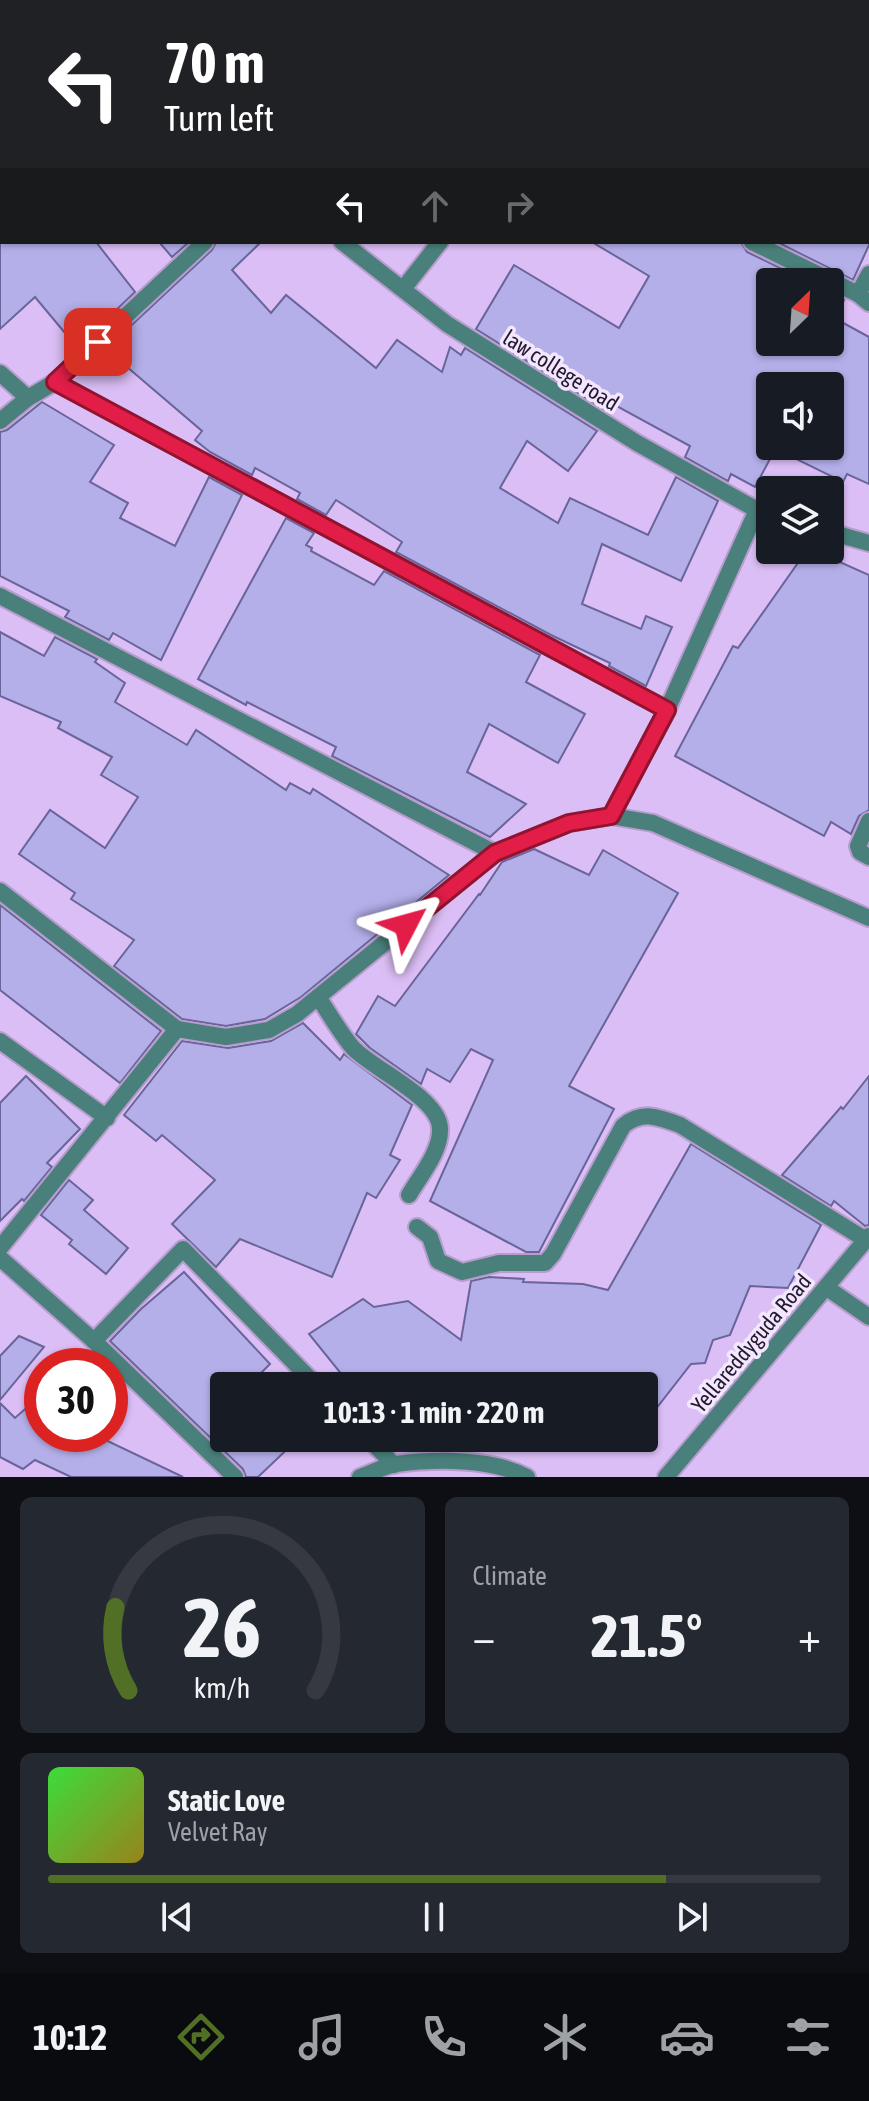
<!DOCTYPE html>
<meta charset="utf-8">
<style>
:root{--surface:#171b24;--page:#242831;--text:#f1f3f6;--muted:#9ea1a6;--line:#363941;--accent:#527025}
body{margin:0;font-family:"Asap Condensed",sans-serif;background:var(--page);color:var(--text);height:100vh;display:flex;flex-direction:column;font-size:30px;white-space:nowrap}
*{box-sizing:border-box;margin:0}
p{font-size:26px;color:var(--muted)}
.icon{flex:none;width:44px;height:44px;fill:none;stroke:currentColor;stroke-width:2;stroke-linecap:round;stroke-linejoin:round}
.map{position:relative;height:1477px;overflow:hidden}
.details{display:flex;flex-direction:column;gap:20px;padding:20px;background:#0d0f14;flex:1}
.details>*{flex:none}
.top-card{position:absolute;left:0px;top:0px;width:870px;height:244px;box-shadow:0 2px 6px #0004;background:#202124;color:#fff;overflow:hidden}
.needle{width:52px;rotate:25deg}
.fabs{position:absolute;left:756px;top:268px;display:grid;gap:16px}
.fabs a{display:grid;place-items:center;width:88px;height:88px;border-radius:8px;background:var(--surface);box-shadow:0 2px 6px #0004;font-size:40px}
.speed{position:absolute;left:24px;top:1348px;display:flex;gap:16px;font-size:40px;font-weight:700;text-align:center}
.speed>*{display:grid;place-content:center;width:104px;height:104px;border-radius:50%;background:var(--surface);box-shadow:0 2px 6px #0004;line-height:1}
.speed .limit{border:12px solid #d22;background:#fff;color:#111}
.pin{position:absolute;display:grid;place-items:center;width:68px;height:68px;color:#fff;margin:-34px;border-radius:16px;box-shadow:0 4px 12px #0006}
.me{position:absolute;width:88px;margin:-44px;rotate:51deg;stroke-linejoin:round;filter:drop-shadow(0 0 6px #0008)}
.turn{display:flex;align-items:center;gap:28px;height:168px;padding:0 32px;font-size:36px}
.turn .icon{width:104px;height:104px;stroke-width:2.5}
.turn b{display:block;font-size:56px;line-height:68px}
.lanes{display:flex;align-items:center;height:76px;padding:0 32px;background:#0003;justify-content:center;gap:40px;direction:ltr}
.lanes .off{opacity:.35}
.big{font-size:60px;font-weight:700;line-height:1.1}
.details .tile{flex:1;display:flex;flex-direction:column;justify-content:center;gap:12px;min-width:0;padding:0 28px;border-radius:12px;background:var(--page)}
.details .dial{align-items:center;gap:0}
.dial svg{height:208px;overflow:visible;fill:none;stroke:var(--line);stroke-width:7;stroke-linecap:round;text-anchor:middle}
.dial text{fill:var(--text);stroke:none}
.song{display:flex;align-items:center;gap:24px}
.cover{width:96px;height:96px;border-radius:12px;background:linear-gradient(135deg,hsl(120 70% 55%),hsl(50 70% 35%))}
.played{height:8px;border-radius:4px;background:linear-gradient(90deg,var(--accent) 80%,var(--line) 80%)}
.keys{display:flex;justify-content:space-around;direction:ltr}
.heat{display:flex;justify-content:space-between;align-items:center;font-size:44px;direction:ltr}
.details .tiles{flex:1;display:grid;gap:20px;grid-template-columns:1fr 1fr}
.tile:last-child{grid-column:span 2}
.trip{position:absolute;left:210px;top:1372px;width:448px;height:80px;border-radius:8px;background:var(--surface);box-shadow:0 2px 6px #0004;font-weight:700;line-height:80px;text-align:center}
.dock{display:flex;height:128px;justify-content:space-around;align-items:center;background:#090b0e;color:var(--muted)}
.dock .icon{width:56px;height:56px}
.dock .selected{color:var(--accent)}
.dock b{font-size:36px;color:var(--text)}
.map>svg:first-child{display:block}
</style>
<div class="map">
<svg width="869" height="1477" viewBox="0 0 869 1477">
<rect width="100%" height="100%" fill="#dbbef5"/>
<g fill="#b4afe9" stroke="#696499" stroke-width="2" fill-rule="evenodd">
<path d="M0,242H96L135,292L90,335L82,328L70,339L35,297L0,329Z"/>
<path d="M159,242H189L172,257Z"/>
<path d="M216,242H261L232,270L271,313L286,295L376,368L397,340L442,372L450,347L461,355L465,348L597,431L568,471L527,441L500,488L558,523L570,498L648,535L676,477L718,501L681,581L602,544L582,604L641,629L646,616L672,627L646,686L609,666L610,663L551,635L396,552L402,542L336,500L326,515L297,499L300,493L255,468L252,475L210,452L195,440L202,431L106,349L212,250Z"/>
<path d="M592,242H741L747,252L809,282H770V342H830V293L844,300L836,319L869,337V484L847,474L843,482L770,446V459L755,487L731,474L728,481L685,457L690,446L615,405L610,413L476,329L514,265L619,328L649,276ZM770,386H830V446H770Z"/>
<path d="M777,242H869V245L853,280Z"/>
<path d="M42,402L114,445L90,482L128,503L120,518L175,546L209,477L242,495L161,660L113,633L109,640L65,617L69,611L0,576V432L7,430Z"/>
<path d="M286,518L314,533L306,545L312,548L311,551L374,585L384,571L540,655L526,682L585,714L558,763L489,724L467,772L526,804L490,837L332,756L336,747L247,702L246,705L198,679Z"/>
<path d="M807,550H813L869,575V810L859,816L851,834L831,822L824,836L675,756L733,646L738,648Z"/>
<path d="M0,632L44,656L55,637L97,659L95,662L125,683L115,702L187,745L196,730L286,790L290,783L310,794L313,789L449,875L301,997L265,1019L226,1026L182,1019L114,966L134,940L71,899L75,893L19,854L50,810L105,848L138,797L101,775L112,757L58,728L61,722L0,696Z"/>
<path d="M534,849L589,875L603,850L678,893L569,1086L614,1109L539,1252H526L430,1201L493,1060L471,1049L450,1082L427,1069L421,1084L370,1048L356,1034L378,996L395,1006L479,894L480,895L502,862Z"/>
<path d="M0,905L161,1031L120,1083L0,990Z"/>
<path d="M303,1023L340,1060L344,1054L412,1105L390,1155L400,1160L376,1198L367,1193L332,1277L240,1239L216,1267L172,1224L215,1180L162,1135L156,1141L124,1115L182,1041L228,1048L271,1041Z"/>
<path d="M26,1076L80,1129L47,1163L52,1167L24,1201L22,1199L0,1221V1103Z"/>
<path d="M869,1076V1225L865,1226L834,1201L831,1206L782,1175L841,1107L843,1109Z"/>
<path d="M691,1144L821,1225L788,1288L750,1286L730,1335L713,1340L705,1363L691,1364L644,1424V1386H351L309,1334L363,1299L374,1307L408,1301L461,1340L471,1281L489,1277L524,1279L523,1282L583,1284L608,1290Z"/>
<path d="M69,1180L93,1200L84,1210L128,1248L106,1274L69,1244L72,1240L41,1215Z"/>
<path d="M184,1272L270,1364L248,1386H224V1438H299L258,1477H246L243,1469L110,1341L141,1309Z"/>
<path d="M19,1336L44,1347L0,1400V1356Z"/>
<path d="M90,1352L104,1366H74Z"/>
<path d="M42,1394V1434H93L183,1477H71L35,1460L23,1469L0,1457V1403L15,1418Z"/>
</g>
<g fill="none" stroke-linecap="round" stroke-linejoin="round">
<defs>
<g id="minor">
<path d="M422,0L424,2"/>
<path d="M697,0L701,2"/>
<path d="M443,2L445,0"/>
<path d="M868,81L869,82"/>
<path d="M752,242L858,294L869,303"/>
<path d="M403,289L440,242"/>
<path d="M858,294L869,274"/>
<path d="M0,373L28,398"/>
<path d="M55,382L667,710"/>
<path d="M0,421L28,398L55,382L205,242"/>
<path d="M0,596L495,853"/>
<path d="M611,816L653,823L869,918"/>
<path d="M869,821L858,846L860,852L869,857"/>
<path d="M0,891L177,1029"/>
<path d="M318,997C329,1013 340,1033 353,1048C374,1070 440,1098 440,1129C441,1151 420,1176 409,1195"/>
<path d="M0,1041L107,1118"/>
<path d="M417,1227L430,1237L438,1261L462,1272L499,1263H545L553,1254L623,1126C642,1110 659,1117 680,1125L866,1240"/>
<path d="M0,1248L177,1029L226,1037L269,1030L297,1014L495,853L569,823L611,816L667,710L757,510"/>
<path d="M0,1258L94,1341L235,1477"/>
<path d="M827,1288L869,1317"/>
<path d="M94,1341L183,1249L317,1386"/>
<path d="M368,1438L394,1465"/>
</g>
<g id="tertiary">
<path d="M118,0L119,2"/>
<path d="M342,242L447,324L637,443L757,510L770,514"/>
<path d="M830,532L869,543"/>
<path d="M360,1477C372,1473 384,1466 396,1464C435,1459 492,1458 527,1477"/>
<path d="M666,1477L869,1236"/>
</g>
</defs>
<use href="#minor" stroke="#b69dcd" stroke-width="20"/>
<use href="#tertiary" stroke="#b69dcd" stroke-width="20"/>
<use href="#minor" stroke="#4a807b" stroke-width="16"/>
<use href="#tertiary" stroke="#4a807b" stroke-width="16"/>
</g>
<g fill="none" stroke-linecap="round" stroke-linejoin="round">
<defs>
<path id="route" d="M98,342L55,382L667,710L611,816L569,823L495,853L406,925"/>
</defs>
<use href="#route" stroke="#92132f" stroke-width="20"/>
<use href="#route" stroke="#e11d48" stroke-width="14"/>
</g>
<g text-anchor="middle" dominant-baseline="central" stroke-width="7" stroke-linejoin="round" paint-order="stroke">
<g font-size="22" fill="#23182c" stroke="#f2e7fe">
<text transform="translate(561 370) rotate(32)">law college road</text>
<text transform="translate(751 1343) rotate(-50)">Yellareddyguda Road</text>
</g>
</g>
</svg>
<div class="fabs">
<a><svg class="needle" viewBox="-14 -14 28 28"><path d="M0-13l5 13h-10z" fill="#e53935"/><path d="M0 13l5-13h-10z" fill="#9ea1a6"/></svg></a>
<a><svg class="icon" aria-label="sound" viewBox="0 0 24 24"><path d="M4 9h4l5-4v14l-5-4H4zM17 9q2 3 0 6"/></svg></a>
<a><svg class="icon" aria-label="layers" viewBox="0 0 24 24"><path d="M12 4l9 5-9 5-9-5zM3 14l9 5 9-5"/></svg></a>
</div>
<div class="speed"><div class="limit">30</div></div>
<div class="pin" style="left:98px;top:342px;background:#d93025"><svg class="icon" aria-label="arrive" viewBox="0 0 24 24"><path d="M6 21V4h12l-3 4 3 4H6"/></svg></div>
<svg class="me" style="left:406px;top:925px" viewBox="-20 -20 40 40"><path d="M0-17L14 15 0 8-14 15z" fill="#e11d48" stroke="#fff" stroke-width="4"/></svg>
<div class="trip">10:13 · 1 min · 220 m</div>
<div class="top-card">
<div class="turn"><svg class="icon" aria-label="left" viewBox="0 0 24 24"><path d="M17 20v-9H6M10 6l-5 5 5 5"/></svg><div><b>70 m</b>Turn left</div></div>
<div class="lanes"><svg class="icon" aria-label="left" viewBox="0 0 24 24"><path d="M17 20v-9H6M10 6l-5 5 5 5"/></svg><svg class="icon off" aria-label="ahead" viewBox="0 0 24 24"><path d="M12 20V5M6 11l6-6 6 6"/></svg><svg class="icon off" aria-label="right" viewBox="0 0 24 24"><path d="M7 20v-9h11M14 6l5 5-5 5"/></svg></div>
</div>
</div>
<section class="details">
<div class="tiles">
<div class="tile dial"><svg viewBox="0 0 100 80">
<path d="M14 69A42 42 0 1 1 86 69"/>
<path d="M14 69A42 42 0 0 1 9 37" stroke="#527025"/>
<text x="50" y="56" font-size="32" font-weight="700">26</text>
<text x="50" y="72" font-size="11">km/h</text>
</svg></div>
<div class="tile"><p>Climate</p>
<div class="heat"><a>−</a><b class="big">21.5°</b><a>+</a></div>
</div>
<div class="tile">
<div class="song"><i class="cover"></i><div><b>Static Love</b><p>Velvet Ray</p></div></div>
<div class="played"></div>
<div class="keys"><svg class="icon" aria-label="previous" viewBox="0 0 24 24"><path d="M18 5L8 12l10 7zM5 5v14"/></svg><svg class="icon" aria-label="pause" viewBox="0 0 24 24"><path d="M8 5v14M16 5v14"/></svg><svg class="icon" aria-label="next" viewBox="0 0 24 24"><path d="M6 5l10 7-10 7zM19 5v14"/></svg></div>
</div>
</div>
</section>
<nav class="dock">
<b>10:12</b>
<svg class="icon selected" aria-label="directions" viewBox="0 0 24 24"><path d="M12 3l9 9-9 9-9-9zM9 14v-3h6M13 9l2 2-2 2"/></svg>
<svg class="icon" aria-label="music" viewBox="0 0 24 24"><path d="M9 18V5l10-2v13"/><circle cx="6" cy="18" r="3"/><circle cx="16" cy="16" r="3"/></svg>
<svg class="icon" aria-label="phone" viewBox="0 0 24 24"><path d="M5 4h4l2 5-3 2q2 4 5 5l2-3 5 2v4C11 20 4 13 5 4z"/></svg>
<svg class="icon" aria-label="climate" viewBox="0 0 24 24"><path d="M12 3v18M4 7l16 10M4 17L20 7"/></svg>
<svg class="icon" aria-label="car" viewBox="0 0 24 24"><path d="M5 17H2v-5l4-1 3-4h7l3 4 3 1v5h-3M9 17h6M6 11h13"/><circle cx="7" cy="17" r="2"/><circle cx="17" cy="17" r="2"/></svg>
<svg class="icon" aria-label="filters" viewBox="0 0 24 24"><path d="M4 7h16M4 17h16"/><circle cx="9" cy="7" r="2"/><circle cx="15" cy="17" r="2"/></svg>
</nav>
